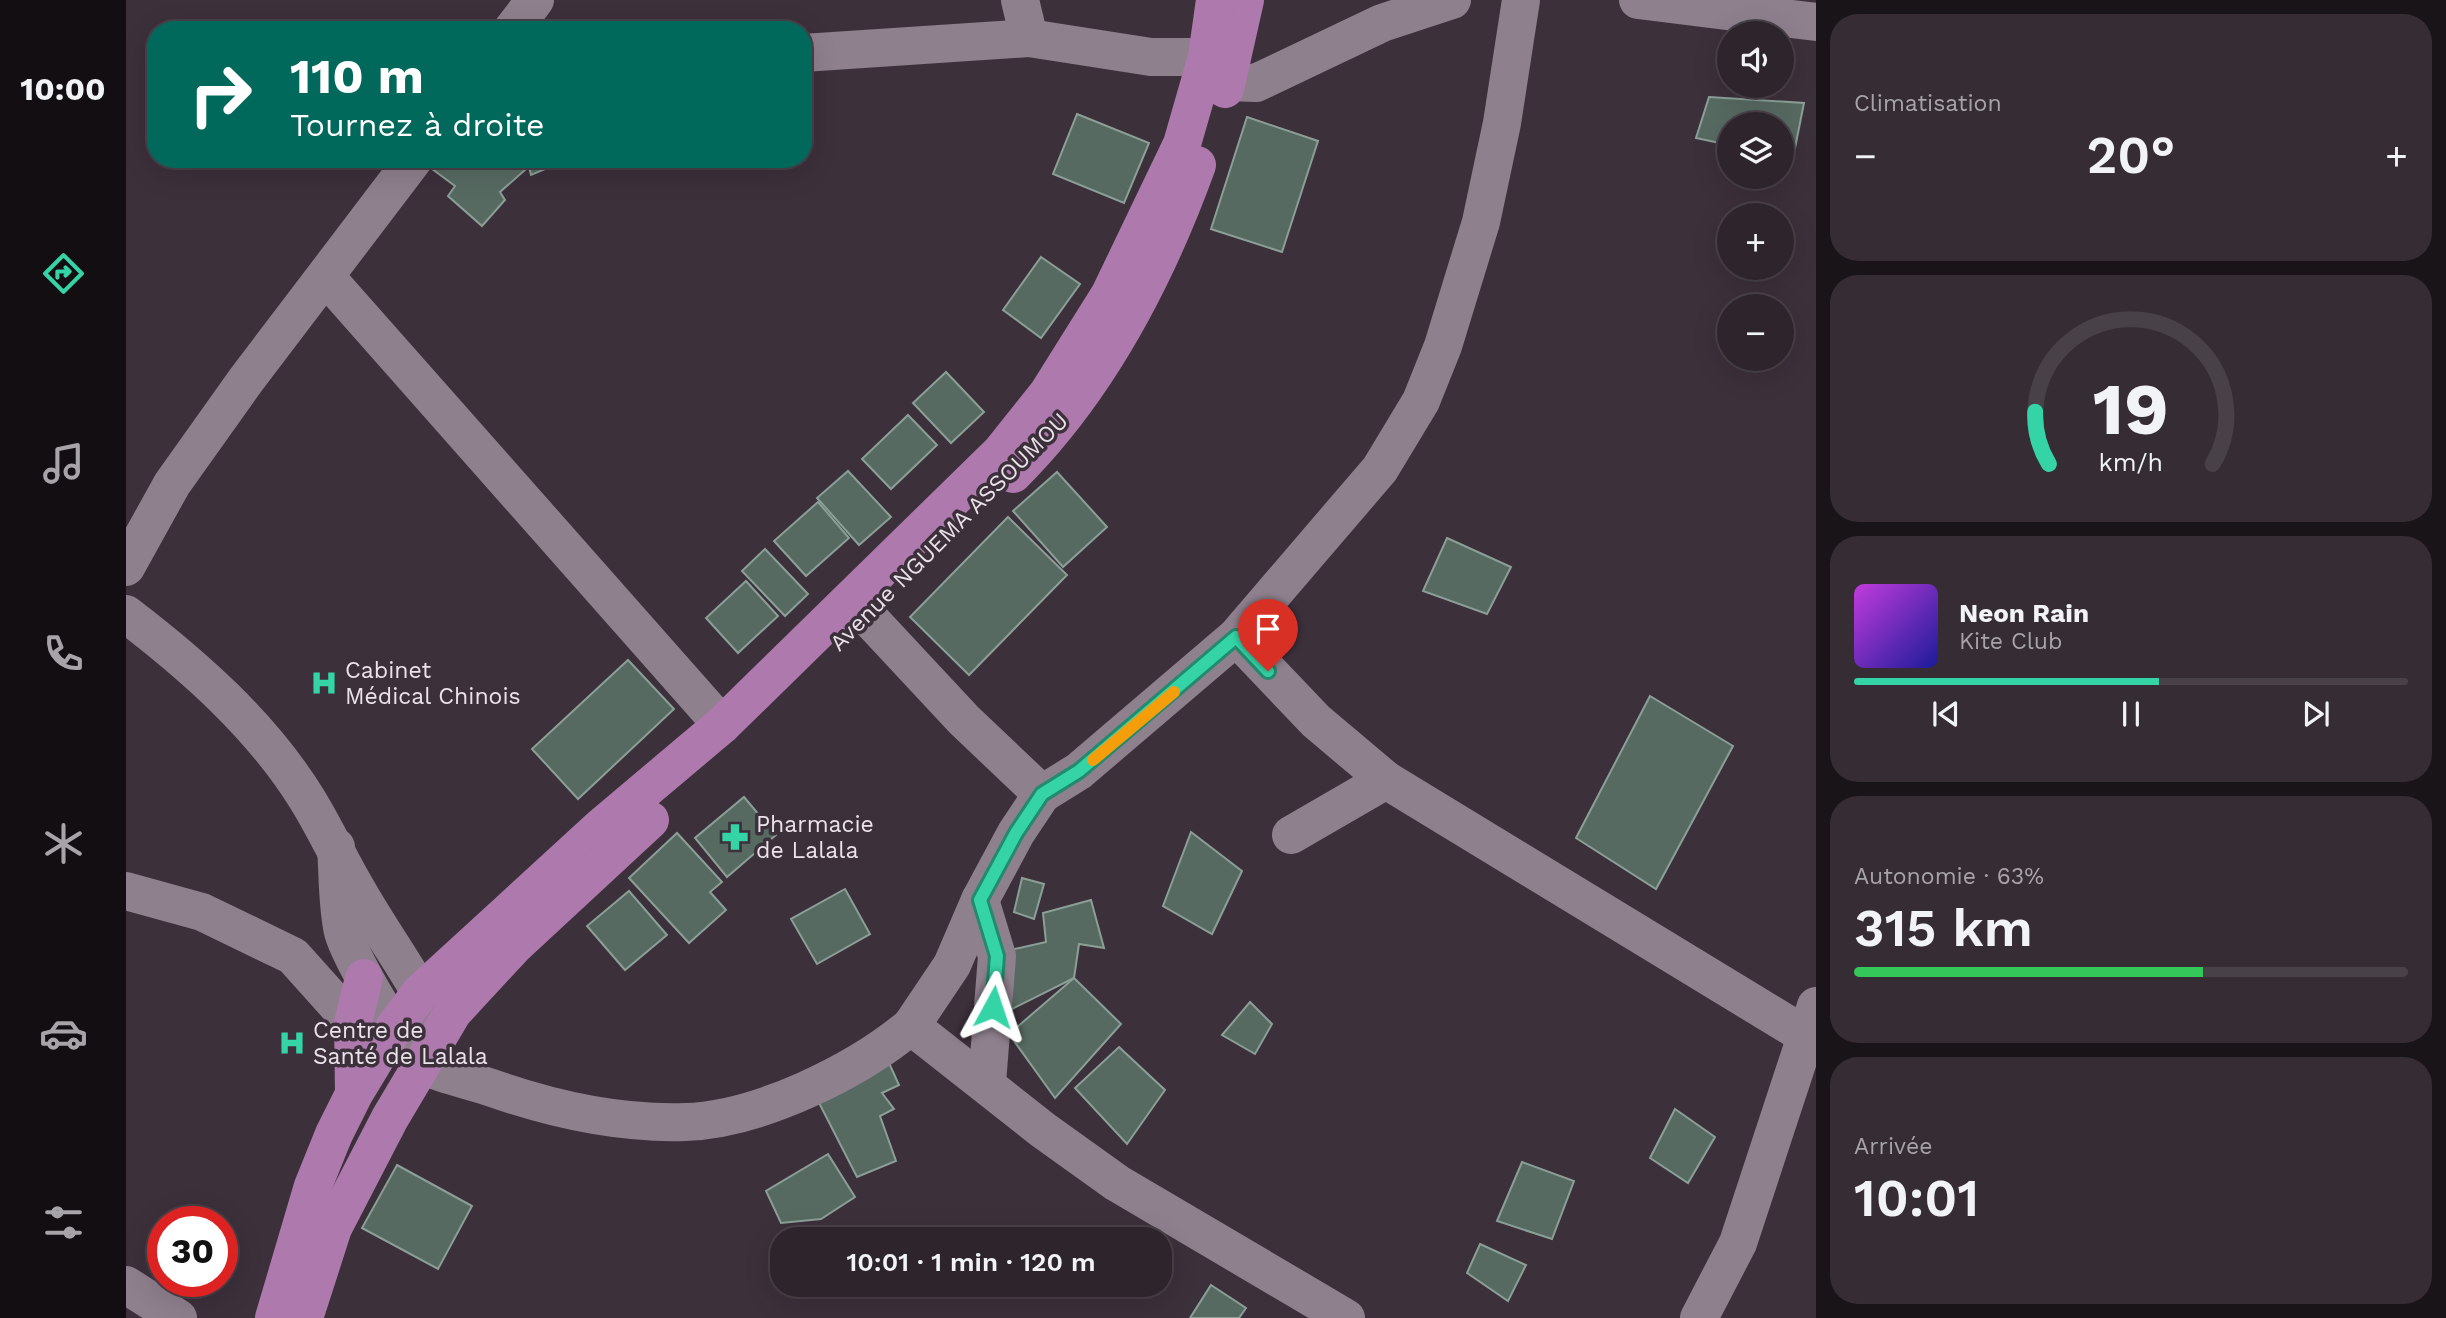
<!DOCTYPE html>
<html lang="fr">
<meta charset="utf-8">
<style>
:root{--surface:#2d242c;--page:#352c34;--text:#f1f3f6;--muted:#a7a4a9;--line:#484148;--accent:#35d4a7}
body{margin:0;font-family:"Work Sans",sans-serif;background:var(--page);color:var(--text);height:100vh;display:flex;flex-direction:column;font-size:26px;white-space:nowrap}
*{box-sizing:border-box;margin:0}
p{font-size:23px;color:var(--muted)}
.icon{flex:none;width:38px;height:38px;fill:none;stroke:currentColor;stroke-width:2;stroke-linecap:round;stroke-linejoin:round}
.map{position:relative;flex:1;overflow:hidden}
.side{display:flex;flex-direction:column;gap:14px;padding:14px;background:#191418;width:630px}
.side>*{flex:none}
.hud{position:absolute;left:21px;top:21px;width:665px;height:147px;border-radius:28px;box-shadow:0 7px 28px #0002,0 0 0 2px var(--line);background:#00695c;color:#fff;overflow:hidden}
.buttons{position:absolute;left:1591px;top:21px;display:grid;gap:14px}
.buttons a{display:grid;place-items:center;width:77px;height:77px;border-radius:50%;background:var(--surface);box-shadow:0 7px 28px #0002,0 0 0 2px var(--line);font-size:35px}
.speed{position:absolute;left:21px;top:1206px;display:flex;gap:14px;font-size:35px;font-weight:700;text-align:center}
.speed>*{display:grid;place-content:center;width:91px;height:91px;border-radius:50%;background:var(--surface);box-shadow:0 7px 28px #0002,0 0 0 2px var(--line);line-height:1}
.speed .limit{border:10px solid #d22;background:#fff;color:#111}
.pin{position:absolute;display:grid;place-items:center;width:60px;height:60px;color:#fff;margin:-72px -30px;border-radius:50% 50% 50% 0;rotate:-45deg;box-shadow:0 0 7px #0007}
.pin .icon{rotate:45deg}
.me{position:absolute;width:77px;margin:-38px;rotate:5deg;stroke-linejoin:round;filter:drop-shadow(0 0 5px #0008)}
.turn{display:flex;align-items:center;gap:24px;height:147px;padding:0 28px;font-size:32px}
.turn .icon{width:91px;height:91px;stroke-width:2.5}
.turn b{display:block;font-size:49px;line-height:60px}
.big{font-size:52px;font-weight:600;line-height:1.1}
.side .tile{flex:1;display:flex;flex-direction:column;justify-content:center;gap:10px;min-width:0;padding:0 24px;border-radius:28px;background:var(--page)}
.side .dial{align-items:center;gap:0}
.dial svg{height:182px;overflow:visible;fill:none;stroke:var(--line);stroke-width:7;stroke-linecap:round;text-anchor:middle}
.dial text{fill:var(--text);stroke:none}
.song{display:flex;align-items:center;gap:21px}
.cover{width:84px;height:84px;border-radius:10px;background:linear-gradient(135deg,hsl(290 70% 55%),hsl(240 70% 35%))}
.played{height:7px;border-radius:4px;background:linear-gradient(90deg,var(--accent) 55%,var(--line) 55%)}
.keys{display:flex;justify-content:space-around;direction:ltr}
.heat{display:flex;justify-content:space-between;align-items:center;font-size:38px;direction:ltr}
.charge{height:10px;border-radius:5px;background:linear-gradient(90deg,#34c759 63%,var(--line) 0)}
.trip{position:absolute;left:644px;top:1227px;width:402px;height:70px;border-radius:28px;background:var(--surface);box-shadow:0 7px 28px #0002,0 0 0 2px var(--line);font-weight:600;line-height:70px;text-align:center}
main{display:flex;flex:1;min-height:0}
.dock{display:flex;flex-direction:column;width:126px;justify-content:space-around;align-items:center;background:#120e12;color:var(--muted)}
.dock .icon{width:49px;height:49px}
.dock .active{color:var(--accent)}
.dock b{font-size:32px;color:var(--text)}
.map>svg:first-child{display:block}
</style>
<main>
<nav class="dock">
<b>10:00</b>
<svg class="icon active" aria-label="directions" viewBox="0 0 24 24"><path d="M12 3l9 9-9 9-9-9zM9 14v-3h6M13 9l2 2-2 2"/></svg>
<svg class="icon" aria-label="music" viewBox="0 0 24 24"><path d="M9 18V5l10-2v13"/><circle cx="6" cy="18" r="3"/><circle cx="16" cy="16" r="3"/></svg>
<svg class="icon" aria-label="phone" viewBox="0 0 24 24"><path d="M5 4h4l2 5-3 2q2 4 5 5l2-3 5 2v4C11 20 4 13 5 4z"/></svg>
<svg class="icon" aria-label="climate" viewBox="0 0 24 24"><path d="M12 3v18M4 7l16 10M4 17L20 7"/></svg>
<svg class="icon" aria-label="car" viewBox="0 0 24 24"><path d="M5 17H2v-5l4-1 3-4h7l3 4 3 1v5h-3M9 17h6M6 11h13"/><circle cx="7" cy="17" r="2"/><circle cx="17" cy="17" r="2"/></svg>
<svg class="icon" aria-label="filters" viewBox="0 0 24 24"><path d="M4 7h16M4 17h16"/><circle cx="9" cy="7" r="2"/><circle cx="15" cy="17" r="2"/></svg>
</nav>
<div class="map">
<svg width="1690" height="1318" viewBox="0 0 1690 1318">
<rect width="100%" height="100%" fill="#3c303b"/>
<g fill="#576a62" stroke="#8b9f97" stroke-width="2">
<path d="M1583,97L1678,103L1667,158L1656,156V124H1603V145L1570,138Z"/>
<path d="M951,114L1023,143L998,203L927,174Z"/>
<path d="M1121,117L1192,141L1156,252L1085,229Z"/>
<path d="M395,159L399,170L374,192L379,200L356,226L322,196L329,186L294,160Z"/>
<path d="M401,159H443L405,175Z"/>
<path d="M915,257L954,284L915,338L877,310Z"/>
<path d="M820,372L858,412L825,443L787,403Z"/>
<path d="M782,415L811,445L765,489L736,459Z"/>
<path d="M722,471L765,517L733,545L691,498Z"/>
<path d="M931,472L981,527L937,567L887,511Z"/>
<path d="M692,502L723,538L680,576L648,541Z"/>
<path d="M882,517L941,575L843,675L784,617Z"/>
<path d="M1321,538L1385,567L1361,614L1297,591Z"/>
<path d="M639,549L682,594L659,616L616,571Z"/>
<path d="M620,581L652,616L612,653L580,618Z"/>
<path d="M502,660L548,709L452,799L406,749Z"/>
<path d="M1524,696L1607,746L1530,889L1450,838Z"/>
<path d="M618,797L650,835L601,877L569,838Z"/>
<path d="M1065,832L1116,871L1086,934L1037,906Z"/>
<path d="M551,833L596,882L584,892L600,910L563,943L503,878Z"/>
<path d="M896,878L918,884L908,919L888,912Z"/>
<path d="M719,889L744,934L691,964L665,919Z"/>
<path d="M503,891L541,935L499,970L461,926Z"/>
<path d="M965,900L978,948L953,944L948,978L880,1012L884,950L920,942L917,913Z"/>
<path d="M948,978L995,1024L929,1098L883,1034Z"/>
<path d="M1124,1002L1146,1024L1129,1054L1096,1035Z"/>
<path d="M993,1047L1039,1090L1001,1144L949,1088Z"/>
<path d="M763,1063L773,1085L756,1093L768,1109L754,1116L770,1161L731,1177L690,1097Z"/>
<path d="M1549,1109L1589,1137L1562,1183L1524,1158Z"/>
<path d="M702,1154L729,1197L695,1219L655,1223L640,1191Z"/>
<path d="M1396,1162L1448,1181L1426,1239L1371,1221Z"/>
<path d="M271,1165L346,1206L312,1269L236,1228Z"/>
<path d="M1354,1244L1400,1265L1382,1301L1341,1273Z"/>
<path d="M1085,1285L1120,1308L1113,1318H1064Z"/>
</g>
<g fill="none" stroke-linecap="round" stroke-linejoin="round">
<g stroke="#8e808d" stroke-width="38">
<path d="M894,0L903,38"/>
<path d="M1512,0L1690,22"/>
<path d="M386,30L409,0"/>
<path d="M677,53L903,38L1025,57H1081"/>
<path d="M1102,82L1130,83L1256,23L1326,0"/>
<path d="M200,277L596,725"/>
<path d="M0,567L46,484L120,380L288,159"/>
<path d="M0,614C68,666 136,726 181,799C199,828 213,859 230,888C255,933 287,974 308,1020"/>
<path d="M741,616L838,720L916,794L953,771L1110,637L1254,469L1295,401L1317,346L1355,222L1376,123L1395,0"/>
<path d="M1110,637L1190,721L1260,780L1679,1035"/>
<path d="M916,794L890,833L854,900L826,965L785,1026L917,1130L991,1183L1220,1318"/>
<path d="M1165,835L1260,780"/>
<path d="M210,847C212,874 211,906 217,932C223,955 278,1051 296,1064C308,1073 350,1082 366,1088C426,1109 494,1124 559,1122C632,1120 730,1072 785,1026"/>
<path d="M0,891L76,912L167,956L227,1023"/>
<path d="M854,900L871,956L861,1083"/>
<path d="M0,1285L52,1318"/>
<path d="M1573,1318L1612,1243L1690,1006"/>
</g>
<g stroke="#ae79ac" stroke-width="38">
<path d="M1099,89L1119,0"/>
<path d="M887,474C973,388 1030,278 1071,165"/>
<path d="M228,1093L227,1023L238,978"/>
<path d="M148,1318L187,1186L208,1134L228,1094L268,1028L295,992L475,827L596,725L875,452L922,393L984,294L1056,144L1081,57L1089,0"/>
<path d="M178,1318L207,1228L264,1118L327,1012L388,946L524,820"/>
</g>
</g>
<g fill="none" stroke-linecap="round" stroke-linejoin="round">
<defs>
<path id="route" d="M867,1007L871,956L854,900L890,833L916,794L953,771L1110,637L1142,671"/>
</defs>
<use href="#route" stroke="#228a6d" stroke-width="18"/>
<use href="#route" stroke="#35d4a7" stroke-width="12"/>
<path stroke="#f59e0b" stroke-width="12" d="M967,760L1048,692"/>
</g>
<defs>
<symbol id="hospital-bare" viewBox="-9 -9 18 18"><path d="M-5-5h3v3.5h4V-5h3V5h-3V1.5h-4V5h-3Z" fill="#35d4a7" stroke="#3c303b" stroke-width="2.5" paint-order="stroke"/></symbol>
<symbol id="pharmacy-bare" viewBox="-9 -9 18 18"><path d="M-2-6h4v4h4v4h-4v4h-4v-4h-4v-4h4Z" fill="#35d4a7" stroke="#3c303b" stroke-width="2.5" paint-order="stroke"/></symbol>
</defs>
<g fill-rule="evenodd">
<use href="#hospital-bare" x="179" y="664" width="38" height="38"/>
<use href="#pharmacy-bare" x="590" y="818" width="38" height="38"/>
<use href="#hospital-bare" x="147" y="1024" width="38" height="38"/>
</g>
<g text-anchor="middle" dominant-baseline="central" stroke-width="7" stroke-linejoin="round" paint-order="stroke">
<g font-size="23" fill="#eae3ea" stroke="#3c303b">
<text transform="translate(823 532) rotate(-45)">Avenue NGUEMA ASSOUMOU</text>
</g>
<g font-size="23" fill="#eae3ea" stroke="#3c303b" text-anchor="start">
<text x="219" y="670">Cabinet<tspan x="219" dy="26">Médical Chinois</tspan></text>
<text x="630" y="824">Pharmacie<tspan x="630" dy="26">de Lalala</tspan></text>
<text x="187" y="1030">Centre de<tspan x="187" dy="26">Santé de Lalala</tspan></text>
</g>
</g>
</svg>
<div class="buttons">
<a><svg class="icon" aria-label="sound" viewBox="0 0 24 24"><path d="M4 9h4l5-4v14l-5-4H4zM17 9q2 3 0 6"/></svg></a>
<a><svg class="icon" aria-label="layers" viewBox="0 0 24 24"><path d="M12 4l9 5-9 5-9-5zM3 14l9 5 9-5"/></svg></a>
<a>+</a>
<a>−</a>
</div>
<div class="speed"><div class="limit">30</div></div>
<div class="pin" style="left:1142px;top:671px;background:#d93025"><svg class="icon" aria-label="arrive" viewBox="0 0 24 24"><path d="M6 21V4h12l-3 4 3 4H6"/></svg></div>
<svg class="me" style="left:867px;top:1007px" viewBox="-20 -20 40 40"><path d="M0-17L14 15 0 8-14 15z" fill="#35d4a7" stroke="#fff" stroke-width="4"/></svg>
<div class="trip">10:01 · 1 min · 120 m</div>
<div class="hud">
<div class="turn"><svg class="icon" aria-label="right" viewBox="0 0 24 24"><path d="M7 20v-9h11M14 6l5 5-5 5"/></svg><div><b>110 m</b>Tournez à droite</div></div>
</div>
</div>
<section class="side">
<div class="tile"><p>Climatisation</p>
<div class="heat"><a>−</a><b class="big">20°</b><a>+</a></div>
</div>
<div class="tile dial"><svg viewBox="0 0 100 80">
<path d="M14 69A42 42 0 1 1 86 69"/>
<path d="M14 69A42 42 0 0 1 8 46" stroke="#35d4a7"/>
<text x="50" y="56" font-size="32" font-weight="700">19</text>
<text x="50" y="72" font-size="11">km/h</text>
</svg></div>
<div class="tile">
<div class="song"><i class="cover"></i><div><b>Neon Rain</b><p>Kite Club</p></div></div>
<div class="played"></div>
<div class="keys"><svg class="icon" aria-label="previous" viewBox="0 0 24 24"><path d="M18 5L8 12l10 7zM5 5v14"/></svg><svg class="icon" aria-label="pause" viewBox="0 0 24 24"><path d="M8 5v14M16 5v14"/></svg><svg class="icon" aria-label="next" viewBox="0 0 24 24"><path d="M6 5l10 7-10 7zM19 5v14"/></svg></div>
</div>
<div class="tile"><p>Autonomie · 63%</p><b class="big">315 km</b><div class="charge"></div></div>
<div class="tile"><p>Arrivée</p><b class="big">10:01</b></div>
</section>
</main>
